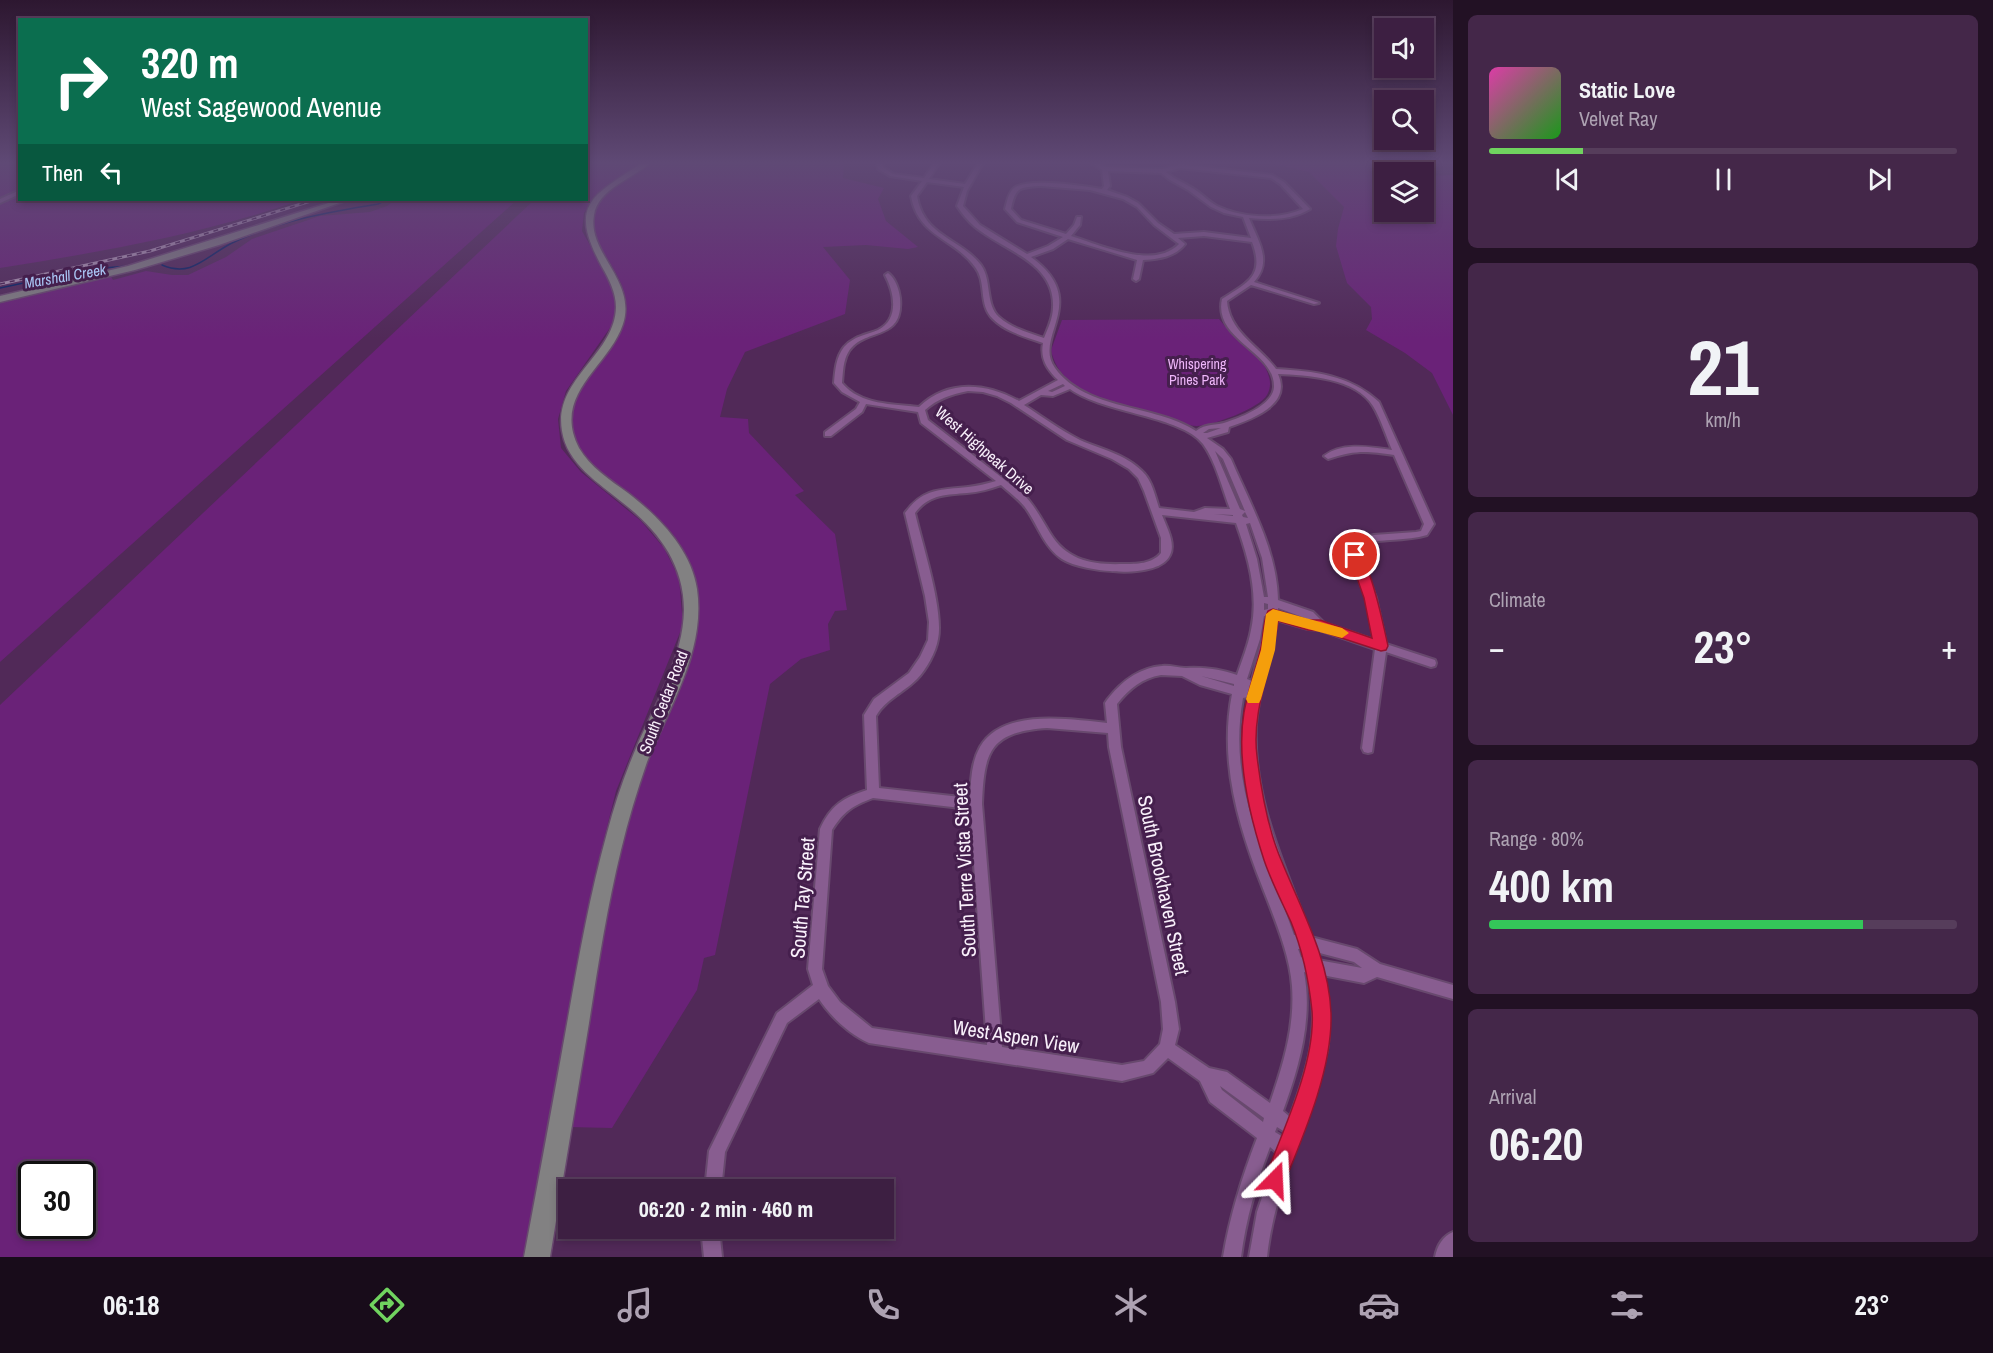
<!DOCTYPE html>
<meta charset="utf-8">
<style>
:root{--surface:#3d1f42;--page:#442749;--text:#f1f3f6;--muted:#ada2b2;--line:#563d5b;--accent:#70d35f}
body{margin:0;font-family:"Archivo Narrow",sans-serif;background:var(--page);color:var(--text);height:100vh;display:flex;flex-direction:column;font-size:22px;white-space:nowrap}
*{box-sizing:border-box;margin:0}
p{font-size:20px;color:var(--muted)}
.icon{flex:none;width:33px;height:33px;fill:none;stroke:currentColor;stroke-width:2;stroke-linecap:round;stroke-linejoin:round}
.map{position:relative;flex:1;overflow:hidden}
.drawer{display:flex;flex-direction:column;gap:15px;padding:15px;background:#221124;width:540px}
.drawer>*{flex:none}
.hud{position:absolute;left:18px;top:18px;width:570px;height:183px;border-radius:0px;box-shadow:0 3px 9px #0003,0 0 0 2px var(--line);background:#0b6e4f;color:#fff;overflow:hidden}
.controls{position:absolute;left:1374px;top:18px;display:grid;gap:12px}
.controls a{display:grid;place-items:center;width:60px;height:60px;border-radius:0px;background:var(--surface);box-shadow:0 3px 9px #0003,0 0 0 2px var(--line);font-size:30px}
.speed{position:absolute;left:18px;top:1161px;display:flex;gap:12px;font-size:30px;font-weight:700;text-align:center}
.speed>*{display:grid;place-content:center;width:78px;height:78px;border-radius:50%;background:var(--surface);box-shadow:0 3px 9px #0003,0 0 0 2px var(--line);line-height:1}
.speed .limit{border:3px solid #111;border-radius:9px;background:#fff;color:#111}
.pin{position:absolute;display:grid;place-items:center;width:51px;height:51px;color:#fff;margin:-26px;border:3px solid #fff;border-radius:50%;box-shadow:0 2px 6px #0007}
.me{position:absolute;width:66px;margin:-33px;rotate:21deg;stroke-linejoin:round;filter:drop-shadow(0 0 4px #0008)}
.turn{display:flex;align-items:center;gap:21px;height:126px;padding:0 24px;font-size:27px}
.turn .icon{width:78px;height:78px;stroke-width:2.5}
.turn b{display:block;font-size:42px;line-height:51px}
.then{display:flex;align-items:center;height:57px;padding:0 24px;background:#0003;gap:12px;font-size:22px}
.big{font-size:45px;font-weight:700;line-height:1.1}
.drawer .widget{flex:1;display:flex;flex-direction:column;justify-content:center;gap:9px;min-width:0;padding:0 21px;border-radius:9px;background:var(--page)}
.drawer .dial{align-items:center;gap:0}
.dial b{font-size:78px;line-height:1}
.song{display:flex;align-items:center;gap:18px}
.cover{width:72px;height:72px;border-radius:9px;background:linear-gradient(135deg,hsl(320 70% 55%),hsl(120 70% 35%))}
.played{height:6px;border-radius:3px;background:linear-gradient(90deg,var(--accent) 20%,var(--line) 20%)}
.keys{display:flex;justify-content:space-around;direction:ltr}
.heat{display:flex;justify-content:space-between;align-items:center;font-size:33px;direction:ltr}
.charge{height:9px;border-radius:4px;background:linear-gradient(90deg,#34c759 80%,var(--line) 0)}
.trip{position:absolute;left:558px;top:1179px;width:336px;height:60px;border-radius:0px;background:var(--surface);box-shadow:0 3px 9px #0003,0 0 0 2px var(--line);font-weight:700;line-height:60px;text-align:center}
.menu{display:flex;height:96px;justify-content:space-around;align-items:center;background:#180c1a;color:var(--muted)}
.menu .icon{width:42px;height:42px}
.menu .current{color:var(--accent)}
.menu b{font-size:27px;color:var(--text)}
main{display:flex;flex:1;min-height:0}
.map>svg:first-child{display:block}
</style>
<main>
<div class="map">
<svg width="1453" height="1257" viewBox="0 0 1453 1257">
<rect width="100%" height="100%" fill="#512958"/>
<g fill="#6a2278" fill-rule="evenodd">
<path d="M0,163H19L20,189L0,198Z"/>
<path d="M587,163H642L594,196L584,213L582,231L612,284L617,304L612,325L566,391L558,419L561,448L581,472L641,521L664,548L679,578L683,625L616,791L596,871L525,1257H0V705L534,200H586ZM32,1174H82V1226H32Z"/>
<path d="M649,163H844L843,178L884,188L878,199L886,221L918,247L908,249L866,245L823,247L850,280L845,314L745,352L727,389L720,417L748,419L749,433L804,491L795,495L835,534L847,610L835,611L828,624L830,650L801,659L770,684L715,955L704,958L697,990L612,1128L567,1127C587,1020 603,911 631,806C649,737 706,663 698,590C695,566 680,540 663,523C632,490 570,470 571,417C573,374 621,353 626,312C631,270 575,238 598,203C610,185 634,179 649,163Z"/>
<path d="M1270,163H1373L1401,172H1384V212H1424V176L1453,175V415L1432,373L1405,353L1366,330L1372,319L1371,307L1347,283L1336,246L1338,229L1344,207L1309,172Z"/>
<path d="M19,194L20,200H301C204,234 101,252 0,268V203Z"/>
<path d="M395,200H517L0,662V299L110,275L113,280L146,271L172,275H188L226,257L252,239L320,216L370,212L387,206Z"/>
<path d="M1219,319C1233,338 1264,354 1269,377C1271,383 1270,390 1267,395C1260,408 1212,426 1197,426C1186,426 1174,418 1163,415C1124,405 1061,398 1051,350L1062,320Z"/>
</g>
<g fill="none" stroke-linecap="round" stroke-linejoin="round">
<g stroke="#002163" stroke-width="1.5">
<path d="M162,265C192,278 206,256 232,243C277,221 329,212 378,204L386,200"/>
<path d="M0,288L89,269L130,266"/>
</g>
<defs>
<g id="street">
<path d="M877,163H883V167L893,174L924,178L934,163H939L929,179L965,184L978,163H983L967,191L963,206L980,225L1027,254L1048,246L1063,237L1017,222L1005,209C1007,202 1008,193 1014,188C1028,177 1085,186 1102,189L1104,186L1102,170L1092,163H1099L1106,167L1163,169L1180,164L1272,175L1284,182L1310,209C1292,220 1270,220 1249,218C1258,241 1273,261 1254,282L1319,303L1314,304L1251,285L1227,301C1229,332 1259,346 1276,369C1314,371 1350,375 1379,402L1434,524L1427,535C1406,541 1384,539 1362,543L1360,555L1376,598L1386,644L1435,660L1436,663L1435,666L1431,667L1386,652L1372,752L1368,753L1364,752L1362,748L1375,649L1320,630L1308,629L1277,620C1272,655 1259,688 1256,724C1252,800 1286,867 1311,937L1357,949L1380,964L1453,985V999L1377,977L1364,983L1322,975C1328,997 1330,1022 1328,1044C1326,1061 1319,1077 1314,1093C1297,1148 1273,1199 1267,1257H1249L1257,1212L1277,1153L1270,1147C1256,1184 1246,1219 1241,1257H1223C1230,1215 1242,1177 1257,1138L1210,1102L1200,1081L1168,1058L1153,1073L1122,1081L869,1043C850,1035 830,1016 819,999L787,1023L725,1152L721,1190H705L709,1151L777,1013L813,985L808,969L820,829C831,805 843,798 867,790L864,715L874,699L909,673L920,657L928,640L929,622L925,596L905,513C923,488 940,490 968,487C978,486 986,484 996,481L921,423L918,412L866,404L862,412L831,436H825V432L856,409L860,402L842,392L834,383C835,371 836,357 844,347C854,336 866,335 878,330C900,319 894,292 885,275L888,273C895,278 899,289 900,298C904,342 865,327 849,351C843,360 843,372 842,383C860,405 893,404 919,407C948,379 987,383 1019,401L1058,380C1047,369 1040,359 1043,343C1026,337 1006,332 993,319C978,305 987,282 975,267C954,238 918,237 911,196L922,181L890,176L878,169ZM1180,168L1271,178L1280,184L1303,209C1278,220 1242,218 1217,206C1208,201 1202,194 1194,189C1185,183 1175,180 1166,172ZM1108,171L1161,173L1170,180L1188,190L1211,207L1224,213L1243,217L1251,238L1204,232L1174,234L1158,223L1138,203L1127,197L1107,190L1110,186ZM927,182L964,187L957,206C962,214 968,221 975,227C1003,250 1055,262 1053,307C1053,318 1048,328 1044,338C1029,333 1011,328 999,317C985,304 992,280 981,265C959,237 924,237 917,196ZM1041,186L1090,190L1123,199L1137,207L1154,225L1179,244C1154,270 1100,245 1071,236L1080,225L1081,217H1077L1074,225L1066,234L1021,220L1011,209C1015,187 1020,187 1041,186ZM1204,236L1252,242C1265,276 1248,282 1222,299C1213,340 1275,351 1274,387C1273,405 1242,417 1227,422C1216,426 1206,423 1196,431C1155,404 1086,411 1055,368C1032,337 1092,301 1031,257L1053,249L1068,239L1137,260L1133,279L1136,281L1139,279L1143,260C1159,259 1175,257 1185,244L1178,238ZM1278,374C1307,375 1356,378 1373,406C1381,419 1386,436 1392,450C1370,447 1342,442 1324,456L1328,459C1356,450 1366,451 1394,455L1424,524L1421,531L1416,532L1374,535L1355,539L1350,555L1366,598L1374,640L1324,623L1313,612L1278,600C1277,550 1250,504 1231,459L1223,449L1207,438L1228,432L1229,427C1252,419 1292,405 1278,374ZM1063,384L1065,386L1052,392L1048,391ZM1070,389C1103,413 1182,416 1203,444C1216,462 1222,488 1230,509L1205,508L1194,512L1159,508C1155,496 1152,480 1142,471C1125,454 1100,449 1080,440C1060,430 1043,417 1024,405L1041,395L1053,396ZM968,391L983,392L997,396L1011,403L1067,440L1112,459L1129,469L1138,478L1144,491L1161,538V553C1152,564 1137,564 1123,564C1093,565 1067,561 1050,533C1042,520 1035,506 1024,495L928,420L925,410C937,399 952,394 968,391ZM1221,428L1207,433H1203L1209,429ZM1215,451L1223,459L1245,511L1240,509ZM1001,485C1010,493 1020,500 1027,510C1038,526 1045,548 1062,559C1082,572 1159,581 1170,555C1176,543 1166,526 1162,515L1236,523C1248,556 1259,594 1251,630C1248,646 1242,660 1237,675C1220,669 1204,667 1186,668C1178,668 1170,665 1162,666C1138,668 1121,682 1107,700L1105,703L1107,723C1070,719 1002,708 980,747C971,763 971,781 970,798L879,788L876,716C886,699 903,693 917,679C926,670 936,652 938,639C944,610 922,544 915,513C929,494 946,495 967,493C979,492 990,489 1001,485ZM1245,512L1248,518L1243,517L1242,515ZM1214,514L1233,515V516ZM1250,523L1262,558L1268,597H1264L1257,559L1246,524ZM1264,603L1268,604V609L1264,610ZM1278,608L1305,618L1309,621L1278,612ZM1264,616L1267,617L1252,681L1247,679L1260,639ZM1161,675L1182,676L1200,685L1232,694C1219,761 1238,825 1262,886C1274,917 1290,955 1292,986C1295,1027 1283,1065 1270,1103L1227,1072L1209,1068L1175,1045L1179,1029L1175,1002L1121,747L1117,704C1129,689 1142,678 1161,675ZM1201,676L1234,684V686ZM1249,695C1232,785 1268,853 1296,935H1294C1266,855 1227,786 1243,698L1248,697ZM1047,728L1108,733L1109,747L1161,1002L1163,1029L1160,1044L1144,1061L1122,1065L1002,1047L982,804C984,751 990,732 1047,728ZM873,798L970,809L987,1045L872,1028L840,1002L828,986L822,969L832,830C844,811 852,806 873,798ZM1298,949H1301L1303,958L1301,957ZM1316,952L1354,962L1362,968L1318,960ZM1304,972L1307,973C1321,1028 1309,1065 1290,1117L1283,1111C1299,1067 1313,1019 1304,972ZM1220,1086L1264,1118L1263,1122L1222,1090ZM1277,1127L1285,1132L1283,1137L1275,1132Z"/>
<path d="M20,190V194L0,203V199Z"/>
<path d="M701,1228H719L722,1257H704Z"/>
<path d="M1453,1232V1257H1435C1437,1246 1443,1236 1453,1232Z"/>
</g>
<g id="secondary">
<path d="M642,163H650C632,179 598,189 594,215C587,253 637,281 623,324C609,367 551,394 579,448C590,467 610,480 628,493C658,516 691,549 697,589C706,651 669,707 647,762C637,791 628,820 621,850C607,907 598,965 589,1023C576,1101 563,1179 550,1257H524C539,1177 554,1097 568,1018C579,956 590,894 607,833C615,802 626,771 639,741C658,700 683,656 684,610C684,564 658,530 623,503C599,483 567,464 562,431C553,379 615,355 616,307C616,293 609,279 602,267C568,204 591,197 642,163Z"/>
<path d="M338,200H348L219,245L135,270L0,302V296L128,266Z"/>
</g>
</defs>
<use href="#street" stroke="#68496e" stroke-width="4"/>
<use href="#secondary" stroke="#68496e" stroke-width="3"/>
<use href="#street" fill="#885d90" fill-rule="evenodd"/>
<use href="#secondary" fill="#828182" fill-rule="evenodd"/>
<defs>
<path id="rail" d="M0,284L150,251L314,200"/>
</defs>
<use href="#rail" stroke="#b19ab5" stroke-width="3"/>
<use href="#rail" stroke="#451f4d" stroke-width="1.5" stroke-dasharray="5" stroke-linecap="butt"/>
</g>
<linearGradient id="sky" x2="0" y2="1"><stop stop-color="#2d1730"/><stop offset="0.48" stop-color="#5f4975"/><stop offset="1" stop-color="#5f4975" stop-opacity="0"/></linearGradient>
<rect width="1453" height="339" fill="url(#sky)"/>
<path fill="#e11d48" stroke="#92132f" stroke-width="1.5" d="M1355,551C1370,556 1384,628 1388,646L1386,650L1381,651L1320,631L1308,630L1278,621C1273,666 1251,710 1257,756C1261,790 1268,830 1282,862C1302,911 1329,959 1331,1013C1333,1069 1303,1137 1282,1188L1275,1191L1267,1188L1264,1180C1282,1133 1316,1062 1312,1011C1309,982 1302,949 1291,922C1282,902 1271,881 1264,860C1249,814 1236,760 1244,712C1248,691 1255,672 1260,651C1264,638 1262,623 1268,611L1273,609L1308,620H1320L1372,638L1364,598L1349,555Z"/>
<path fill="#f59e0b" d="M1273,609L1342,628L1349,633L1342,638L1278,621L1275,650L1261,699L1259,703H1248L1246,699L1261,650L1266,614Z"/>
<g text-anchor="middle" dominant-baseline="central" stroke-width="6" stroke-linejoin="round" paint-order="stroke">
<g font-size="14" fill="#efb6fa" stroke="#451f4d">
<text x="1197" y="364">Whispering<tspan x="1197" dy="16">Pines Park</tspan></text>
</g>
<g font-size="15" font-style="italic" fill="#aac6f5" stroke="#451f4d">
<text transform="translate(65 276) rotate(-10)">Marshall Creek</text>
</g>
<g font-size="16" fill="#f9f0fb" stroke="#451f4d">
<text transform="translate(985 450) rotate(41)">West Highpeak Drive</text>
<text transform="translate(663 702) rotate(-69)">South Cedar Road</text>
</g>
<g font-size="20" fill="#f9f0fb" stroke="#451f4d">
<text transform="translate(964 870) rotate(-93)">South Terre Vista Street</text>
<text transform="translate(1164 885) rotate(78)">South Brookhaven Street</text>
<text transform="translate(802 898) rotate(-85)">South Tay Street</text>
<text transform="translate(1016 1036) rotate(9)">West Aspen View</text>
</g>
</g>
</svg>
<div class="controls">
<a><svg class="icon" aria-label="sound" viewBox="0 0 24 24"><path d="M4 9h4l5-4v14l-5-4H4zM17 9q2 3 0 6"/></svg></a>
<a><svg class="icon" aria-label="search" viewBox="0 0 24 24"><circle cx="10" cy="10" r="6"/><path d="M15 15l6 6"/></svg></a>
<a><svg class="icon" aria-label="layers" viewBox="0 0 24 24"><path d="M12 4l9 5-9 5-9-5zM3 14l9 5 9-5"/></svg></a>
</div>
<div class="speed"><div class="limit">30</div></div>
<div class="pin" style="left:1355px;top:555px;background:#d93025"><svg class="icon" aria-label="arrive" viewBox="0 0 24 24"><path d="M6 21V4h12l-3 4 3 4H6"/></svg></div>
<svg class="me" style="left:1275px;top:1180px" viewBox="-20 -20 40 40"><path d="M0-17L14 15 0 8-14 15z" fill="#e11d48" stroke="#fff" stroke-width="4"/></svg>
<div class="trip">06:20 · 2 min · 460 m</div>
<div class="hud">
<div class="turn"><svg class="icon" aria-label="right" viewBox="0 0 24 24"><path d="M7 20v-9h11M14 6l5 5-5 5"/></svg><div><b>320 m</b>West Sagewood Avenue</div></div>
<div class="then">Then<svg class="icon" aria-label="left" viewBox="0 0 24 24"><path d="M17 20v-9H6M10 6l-5 5 5 5"/></svg></div>
</div>
</div>
<section class="drawer">
<div class="widget">
<div class="song"><i class="cover"></i><div><b>Static Love</b><p>Velvet Ray</p></div></div>
<div class="played"></div>
<div class="keys"><svg class="icon" aria-label="previous" viewBox="0 0 24 24"><path d="M18 5L8 12l10 7zM5 5v14"/></svg><svg class="icon" aria-label="pause" viewBox="0 0 24 24"><path d="M8 5v14M16 5v14"/></svg><svg class="icon" aria-label="next" viewBox="0 0 24 24"><path d="M6 5l10 7-10 7zM19 5v14"/></svg></div>
</div>
<div class="widget dial"><b>21</b><p>km/h</p></div>
<div class="widget"><p>Climate</p>
<div class="heat"><a>−</a><b class="big">23°</b><a>+</a></div>
</div>
<div class="widget"><p>Range · 80%</p><b class="big">400 km</b><div class="charge"></div></div>
<div class="widget"><p>Arrival</p><b class="big">06:20</b></div>
</section>
</main>
<nav class="menu">
<b>06:18</b>
<svg class="icon current" aria-label="directions" viewBox="0 0 24 24"><path d="M12 3l9 9-9 9-9-9zM9 14v-3h6M13 9l2 2-2 2"/></svg>
<svg class="icon" aria-label="music" viewBox="0 0 24 24"><path d="M9 18V5l10-2v13"/><circle cx="6" cy="18" r="3"/><circle cx="16" cy="16" r="3"/></svg>
<svg class="icon" aria-label="phone" viewBox="0 0 24 24"><path d="M5 4h4l2 5-3 2q2 4 5 5l2-3 5 2v4C11 20 4 13 5 4z"/></svg>
<svg class="icon" aria-label="climate" viewBox="0 0 24 24"><path d="M12 3v18M4 7l16 10M4 17L20 7"/></svg>
<svg class="icon" aria-label="car" viewBox="0 0 24 24"><path d="M5 17H2v-5l4-1 3-4h7l3 4 3 1v5h-3M9 17h6M6 11h13"/><circle cx="7" cy="17" r="2"/><circle cx="17" cy="17" r="2"/></svg>
<svg class="icon" aria-label="filters" viewBox="0 0 24 24"><path d="M4 7h16M4 17h16"/><circle cx="9" cy="7" r="2"/><circle cx="15" cy="17" r="2"/></svg>
<b>23°</b>
</nav>
